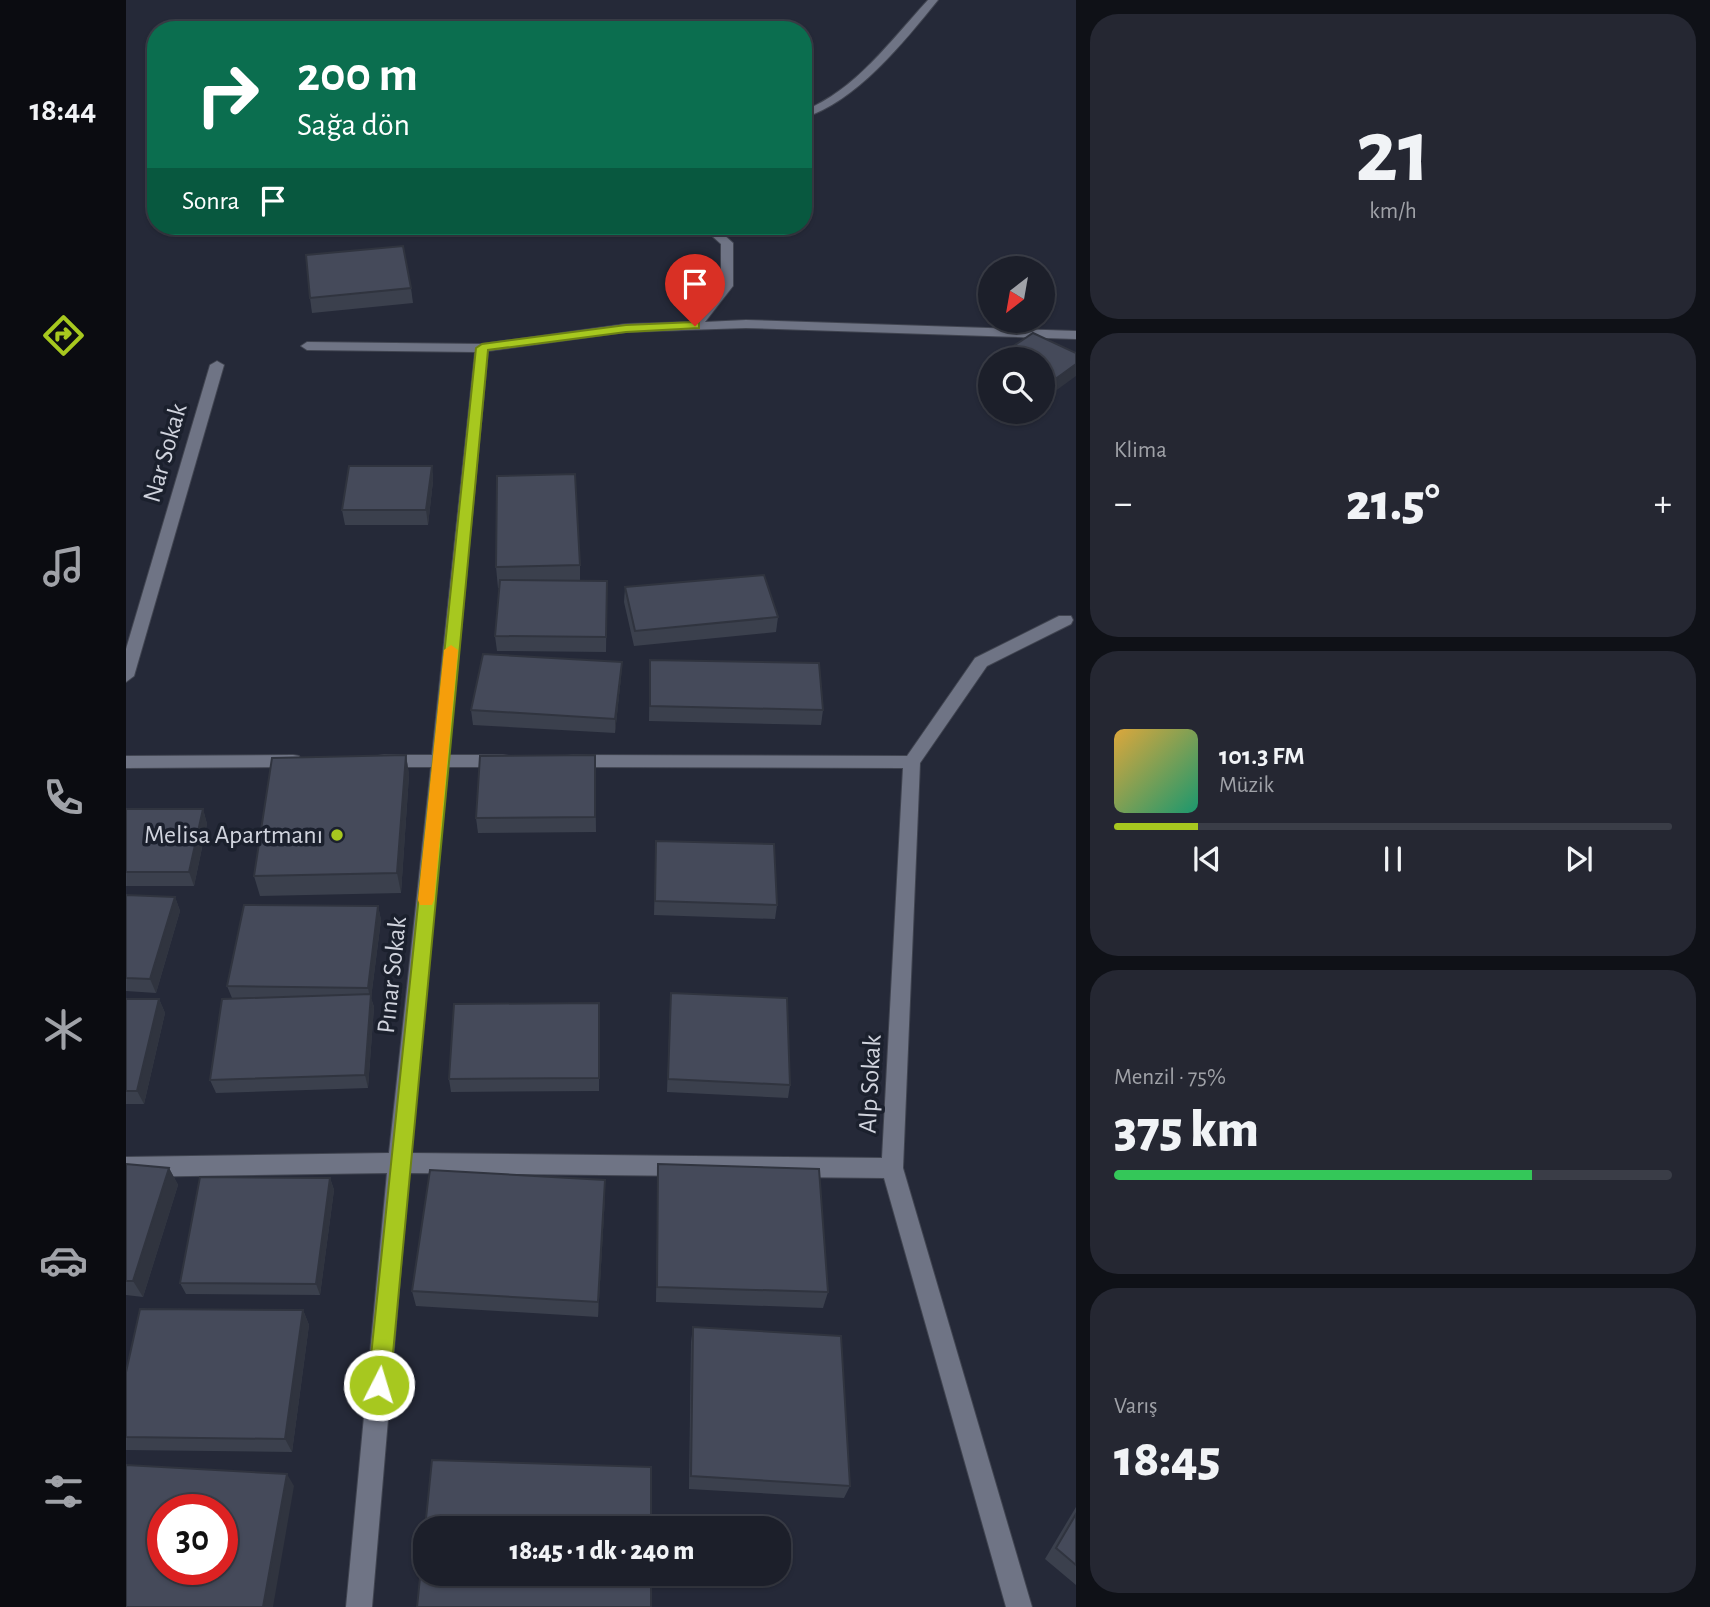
<!DOCTYPE html>
<html lang="tr">
<meta charset="utf-8">
<style>
:root{--surface:#1c1f2a;--page:#252732;--text:#f1f3f6;--muted:#a0a2a8;--line:#3a3d47;--accent:#a7c81f}
body{margin:0;font-family:"Alegreya Sans",sans-serif;background:var(--page);color:var(--text);height:100vh;display:flex;flex-direction:column;font-size:26px;white-space:nowrap}
*{box-sizing:border-box;margin:0}
p{font-size:23px;color:var(--muted)}
.icon{flex:none;width:38px;height:38px;fill:none;stroke:currentColor;stroke-width:2;stroke-linecap:round;stroke-linejoin:round}
.map{position:relative;flex:1;overflow:hidden}
.drawer{display:flex;flex-direction:column;gap:14px;padding:14px;background:#0f1117;width:634px}
.drawer>*{flex:none}
.hud{position:absolute;left:21px;top:21px;width:665px;height:214px;border-radius:28px;box-shadow:0 2px 5px #0004,0 0 0 2px var(--line);background:#0b6e4f;color:#fff;overflow:hidden}
.needle{width:46px;rotate:211deg}
.fabs{position:absolute;left:852px;top:256px;display:grid;gap:14px}
.fabs a{display:grid;place-items:center;width:77px;height:77px;border-radius:50%;background:var(--surface);box-shadow:0 2px 5px #0004,0 0 0 2px var(--line);font-size:35px}
.speed{position:absolute;left:21px;top:1494px;display:flex;gap:14px;font-size:35px;font-weight:700;text-align:center}
.speed>*{display:grid;place-content:center;width:91px;height:91px;border-radius:50%;background:var(--surface);box-shadow:0 2px 5px #0004,0 0 0 2px var(--line);line-height:1}
.speed .limit{border:10px solid #d22;background:#fff;color:#111}
.pin{position:absolute;display:grid;place-items:center;width:60px;height:60px;color:#fff;margin:-72px -30px;border-radius:50% 50% 50% 0;rotate:-45deg;box-shadow:0 0 7px #0007}
.pin .icon{rotate:45deg}
.me{position:absolute;width:77px;margin:-38px;rotate:5deg;stroke-linejoin:round;filter:drop-shadow(0 0 5px #0008)}
.turn{display:flex;align-items:center;gap:24px;height:147px;padding:0 35px;font-size:32px}
.turn .icon{width:91px;height:91px;stroke-width:2.5}
.turn b{display:block;font-size:49px;line-height:60px}
.then{display:flex;align-items:center;height:66px;padding:0 35px;background:#0003;gap:14px;font-size:26px}
.big{font-size:52px;font-weight:800;line-height:1.1}
.drawer .tile{flex:1;display:flex;flex-direction:column;justify-content:center;gap:10px;min-width:0;padding:0 24px;border-radius:28px;background:var(--page)}
.drawer .dial{align-items:center;gap:0}
.dial b{font-size:91px;line-height:1}
.song{display:flex;align-items:center;gap:21px}
.cover{width:84px;height:84px;border-radius:10px;background:linear-gradient(135deg,hsl(40 70% 55%),hsl(160 70% 35%))}
.played{height:7px;border-radius:4px;background:linear-gradient(90deg,var(--accent) 15%,var(--line) 15%)}
.keys{display:flex;justify-content:space-around;direction:ltr}
.heat{display:flex;justify-content:space-between;align-items:center;font-size:38px;direction:ltr}
.charge{height:10px;border-radius:5px;background:linear-gradient(90deg,#34c759 75%,var(--line) 0)}
.trip{position:absolute;left:287px;top:1516px;width:378px;height:70px;border-radius:28px;background:var(--surface);box-shadow:0 2px 5px #0004,0 0 0 2px var(--line);font-weight:800;line-height:70px;text-align:center}
main{display:flex;flex:1;min-height:0}
.dock{display:flex;flex-direction:column;width:126px;justify-content:space-around;align-items:center;background:#0b0c11;color:var(--muted)}
.dock .icon{width:49px;height:49px}
.dock .selected{color:var(--accent)}
.dock b{font-size:32px;color:var(--text)}
.map>svg:first-child{display:block}
</style>
<main>
<nav class="dock">
<b>18:44</b>
<svg class="icon selected" aria-label="directions" viewBox="0 0 24 24"><path d="M12 3l9 9-9 9-9-9zM9 14v-3h6M13 9l2 2-2 2"/></svg>
<svg class="icon" aria-label="music" viewBox="0 0 24 24"><path d="M9 18V5l10-2v13"/><circle cx="6" cy="18" r="3"/><circle cx="16" cy="16" r="3"/></svg>
<svg class="icon" aria-label="phone" viewBox="0 0 24 24"><path d="M5 4h4l2 5-3 2q2 4 5 5l2-3 5 2v4C11 20 4 13 5 4z"/></svg>
<svg class="icon" aria-label="climate" viewBox="0 0 24 24"><path d="M12 3v18M4 7l16 10M4 17L20 7"/></svg>
<svg class="icon" aria-label="car" viewBox="0 0 24 24"><path d="M5 17H2v-5l4-1 3-4h7l3 4 3 1v5h-3M9 17h6M6 11h13"/><circle cx="7" cy="17" r="2"/><circle cx="17" cy="17" r="2"/></svg>
<svg class="icon" aria-label="filters" viewBox="0 0 24 24"><path d="M4 7h16M4 17h16"/><circle cx="9" cy="7" r="2"/><circle cx="15" cy="17" r="2"/></svg>
</nav>
<div class="map">
<svg width="951" height="1607" viewBox="0 0 951 1607">
<rect width="100%" height="100%" fill="#252938"/>
<g fill="none" stroke-linecap="round" stroke-linejoin="round">
<defs>
<g id="street">
<path d="M802,0H812C778,42 730,102 677,118V111C730,90 764,41 802,0Z"/>
<path d="M575,226H588L607,243V286L579,322L620,320L951,331V339L620,328L500,332L362,351L323,755H377L383,756L386,761L383,766L377,767H322L285,1153L756,1158L777,768L447,767L441,766L438,761L441,756L447,755L781,756L849,658L933,616H945L947,620L945,624L861,666L794,763L777,1168L906,1607H880L758,1178L283,1173L246,1607H220L261,1173L0,1177V1157L263,1153L305,767H258L252,766L249,761L252,756L258,755H306L349,352L181,350L175,346L181,342L356,344L500,324L566,322L595,286V244Z"/>
<path d="M91,361L98,365L8,676L0,682V649L84,365Z"/>
<path d="M167,755L173,756L176,761L173,766L167,767L0,768V756Z"/>
</g>
</defs>
<use href="#street" stroke="#404450" stroke-width="2"/>
<use href="#street" fill="#6f7485" fill-rule="evenodd"/>
</g>
<g fill="#3b404d">
<path d="M285,288L287,303L186,313L184,298Z"/>
<path d="M864,361V384L855,380L859,365Z"/>
<path d="M306,466L307,481L302,525H219L216,510Z"/>
<path d="M454,565V581H481L480,652L371,651L369,636L373,588H372L370,567Z"/>
<path d="M499,587L652,617L650,632L508,646L498,602Z"/>
<path d="M524,660L697,710L695,725L523,721Z"/>
<path d="M496,662L495,677L489,733L347,725L345,710Z"/>
<path d="M280,755L283,775L275,893L134,896L128,876Z"/>
<path d="M469,755L470,832L352,833L350,818Z"/>
<path d="M0,809H77L81,824L68,886H0Z"/>
<path d="M530,841L651,905L649,919L528,915Z"/>
<path d="M0,895L49,897L54,911L30,993L0,991Z"/>
<path d="M252,906L255,920L245,998L248,1007L242,1088L90,1093L84,1080L106,998L101,986Z"/>
<path d="M0,999H33L39,1013L18,1104H0Z"/>
<path d="M473,1003V1091L325,1092L323,1079Z"/>
<path d="M544,1006L664,1085L662,1098L541,1092Z"/>
<path d="M0,1164L43,1168L52,1185L17,1297L0,1295Z"/>
<path d="M532,1164L702,1292L697,1308L530,1302Z"/>
<path d="M204,1178L208,1190L194,1295L60,1294L54,1283Z"/>
<path d="M479,1196L472,1317L290,1306L286,1291Z"/>
<path d="M177,1310L183,1325L166,1452L0,1450V1372Z"/>
<path d="M567,1327L724,1486L718,1498L563,1489L565,1342Z"/>
<path d="M950,1507V1585L919,1559Z"/>
</g>
<g fill="#30343f">
<path d="M950,364V376L917,400V388Z"/>
<path d="M306,466L307,481L302,525L300,510Z"/>
<path d="M496,662L495,677L489,733V719Z"/>
<path d="M280,755L283,775L275,893L271,873Z"/>
<path d="M77,809L81,824L68,886L63,872Z"/>
<path d="M49,897L54,911L30,993L24,979Z"/>
<path d="M252,906L255,920L245,998L248,1007L242,1088L239,1075L244,998L242,988Z"/>
<path d="M33,999L39,1013L18,1104L11,1091Z"/>
<path d="M43,1168L52,1185L17,1297L7,1281Z"/>
<path d="M204,1178L208,1190L194,1295L190,1284Z"/>
<path d="M479,1180V1196L472,1317V1302Z"/>
<path d="M177,1310L183,1325L166,1452L159,1439Z"/>
<path d="M161,1474L168,1486L147,1607H137Z"/>
</g>
<g fill="#454a5a" stroke="#30343f" stroke-width="2" fill-rule="evenodd">
<path d="M277,246L285,288L184,298L180,255Z"/>
<path d="M907,333L950,353V364L917,388V359H868Z"/>
<path d="M864,361V368L859,365Z"/>
<path d="M223,466H306L300,510H216Z"/>
<path d="M449,474L454,565L370,567L371,476Z"/>
<path d="M638,575L652,617L509,631L499,587Z"/>
<path d="M374,580L481,581L480,637L369,636Z"/>
<path d="M357,654L496,662L489,719L345,710Z"/>
<path d="M524,660L693,663L697,710L524,706Z"/>
<path d="M280,755L271,873L128,876L146,758Z"/>
<path d="M469,755V817L350,818L354,756Z"/>
<path d="M0,809H77L63,872H0Z"/>
<path d="M530,841L648,844L651,905L529,901Z"/>
<path d="M0,895L49,897L24,979L0,978Z"/>
<path d="M118,905L252,906L242,988L101,986Z"/>
<path d="M545,993L661,998L664,1085L542,1079Z"/>
<path d="M245,994L239,1075L84,1080L96,999Z"/>
<path d="M0,999H33L11,1091H0Z"/>
<path d="M473,1003V1078L323,1079L328,1004Z"/>
<path d="M0,1164L43,1168L7,1281H0Z"/>
<path d="M532,1164L693,1169L702,1292L531,1287Z"/>
<path d="M304,1170L479,1180L472,1302L286,1291Z"/>
<path d="M74,1177L204,1178L190,1284L54,1283Z"/>
<path d="M14,1309L177,1310L159,1439L0,1437V1372Z"/>
<path d="M567,1327L715,1336L724,1486L565,1476Z"/>
<path d="M306,1460L525,1467V1528H299V1573H525V1607H291Z"/>
<path d="M0,1465L161,1474L137,1607H0ZM37,1510H96V1570H37Z"/>
<path d="M950,1514V1565L930,1548Z"/>
</g>
<path fill="#a7c81f" stroke="#6d8214" stroke-width="2" d="M569,322L573,323V328L500,332L362,350L264,1385L261,1392L253,1395L246,1392L242,1385L350,348L356,344L500,325Z"/>
<path fill="#f59e0b" d="M325,645L332,650L308,900L306,905H294L292,900L318,650Z"/>
<circle fill="#a7c81f" stroke="#1b202d" stroke-width="2.5" cx="211" cy="835" r="7"/>
<g text-anchor="middle" dominant-baseline="central" stroke-width="7" stroke-linejoin="round" paint-order="stroke">
<g font-size="26" fill="#d0d3dd" stroke="#1b202d">
<text transform="translate(39 453) rotate(-74)">Nar Sokak</text>
<text transform="translate(266 975) rotate(-84)">Pınar Sokak</text>
<text transform="translate(744 1084) rotate(-87)">Alp Sokak</text>
</g>
<g font-size="26" fill="#d0d3dd" stroke="#1b202d" text-anchor="end">
<text x="197" y="835">Melisa Apartmanı</text>
</g>
</g>
</svg>
<div class="fabs">
<a><svg class="needle" viewBox="-14 -14 28 28"><path d="M0-13l5 13h-10z" fill="#e53935"/><path d="M0 13l5-13h-10z" fill="#a0a2a8"/></svg></a>
<a><svg class="icon" aria-label="search" viewBox="0 0 24 24"><circle cx="10" cy="10" r="6"/><path d="M15 15l6 6"/></svg></a>
</div>
<div class="speed"><div class="limit">30</div></div>
<div class="pin" style="left:569px;top:326px;background:#d93025"><svg class="icon" aria-label="arrive" viewBox="0 0 24 24"><path d="M6 21V4h12l-3 4 3 4H6"/></svg></div>
<svg class="me" style="left:253px;top:1385px" viewBox="-20 -20 40 40"><circle r="17" fill="#a7c81f" stroke="#fff" stroke-width="3"/><path d="M0-11L8 9 0 5-8 9z" fill="#fff"/></svg>
<div class="trip">18:45 · 1 dk · 240 m</div>
<div class="hud">
<div class="turn"><svg class="icon" aria-label="right" viewBox="0 0 24 24"><path d="M7 20v-9h11M14 6l5 5-5 5"/></svg><div><b>200 m</b>Sağa dön</div></div>
<div class="then">Sonra<svg class="icon" aria-label="arrive" viewBox="0 0 24 24"><path d="M6 21V4h12l-3 4 3 4H6"/></svg></div>
</div>
</div>
<section class="drawer">
<div class="tile dial"><b>21</b><p>km/h</p></div>
<div class="tile"><p>Klima</p>
<div class="heat"><a>−</a><b class="big">21.5°</b><a>+</a></div>
</div>
<div class="tile">
<div class="song"><i class="cover"></i><div><b>101.3 FM</b><p>Müzik</p></div></div>
<div class="played"></div>
<div class="keys"><svg class="icon" aria-label="previous" viewBox="0 0 24 24"><path d="M18 5L8 12l10 7zM5 5v14"/></svg><svg class="icon" aria-label="pause" viewBox="0 0 24 24"><path d="M8 5v14M16 5v14"/></svg><svg class="icon" aria-label="next" viewBox="0 0 24 24"><path d="M6 5l10 7-10 7zM19 5v14"/></svg></div>
</div>
<div class="tile"><p>Menzil · 75%</p><b class="big">375 km</b><div class="charge"></div></div>
<div class="tile"><p>Varış</p><b class="big">18:45</b></div>
</section>
</main>
